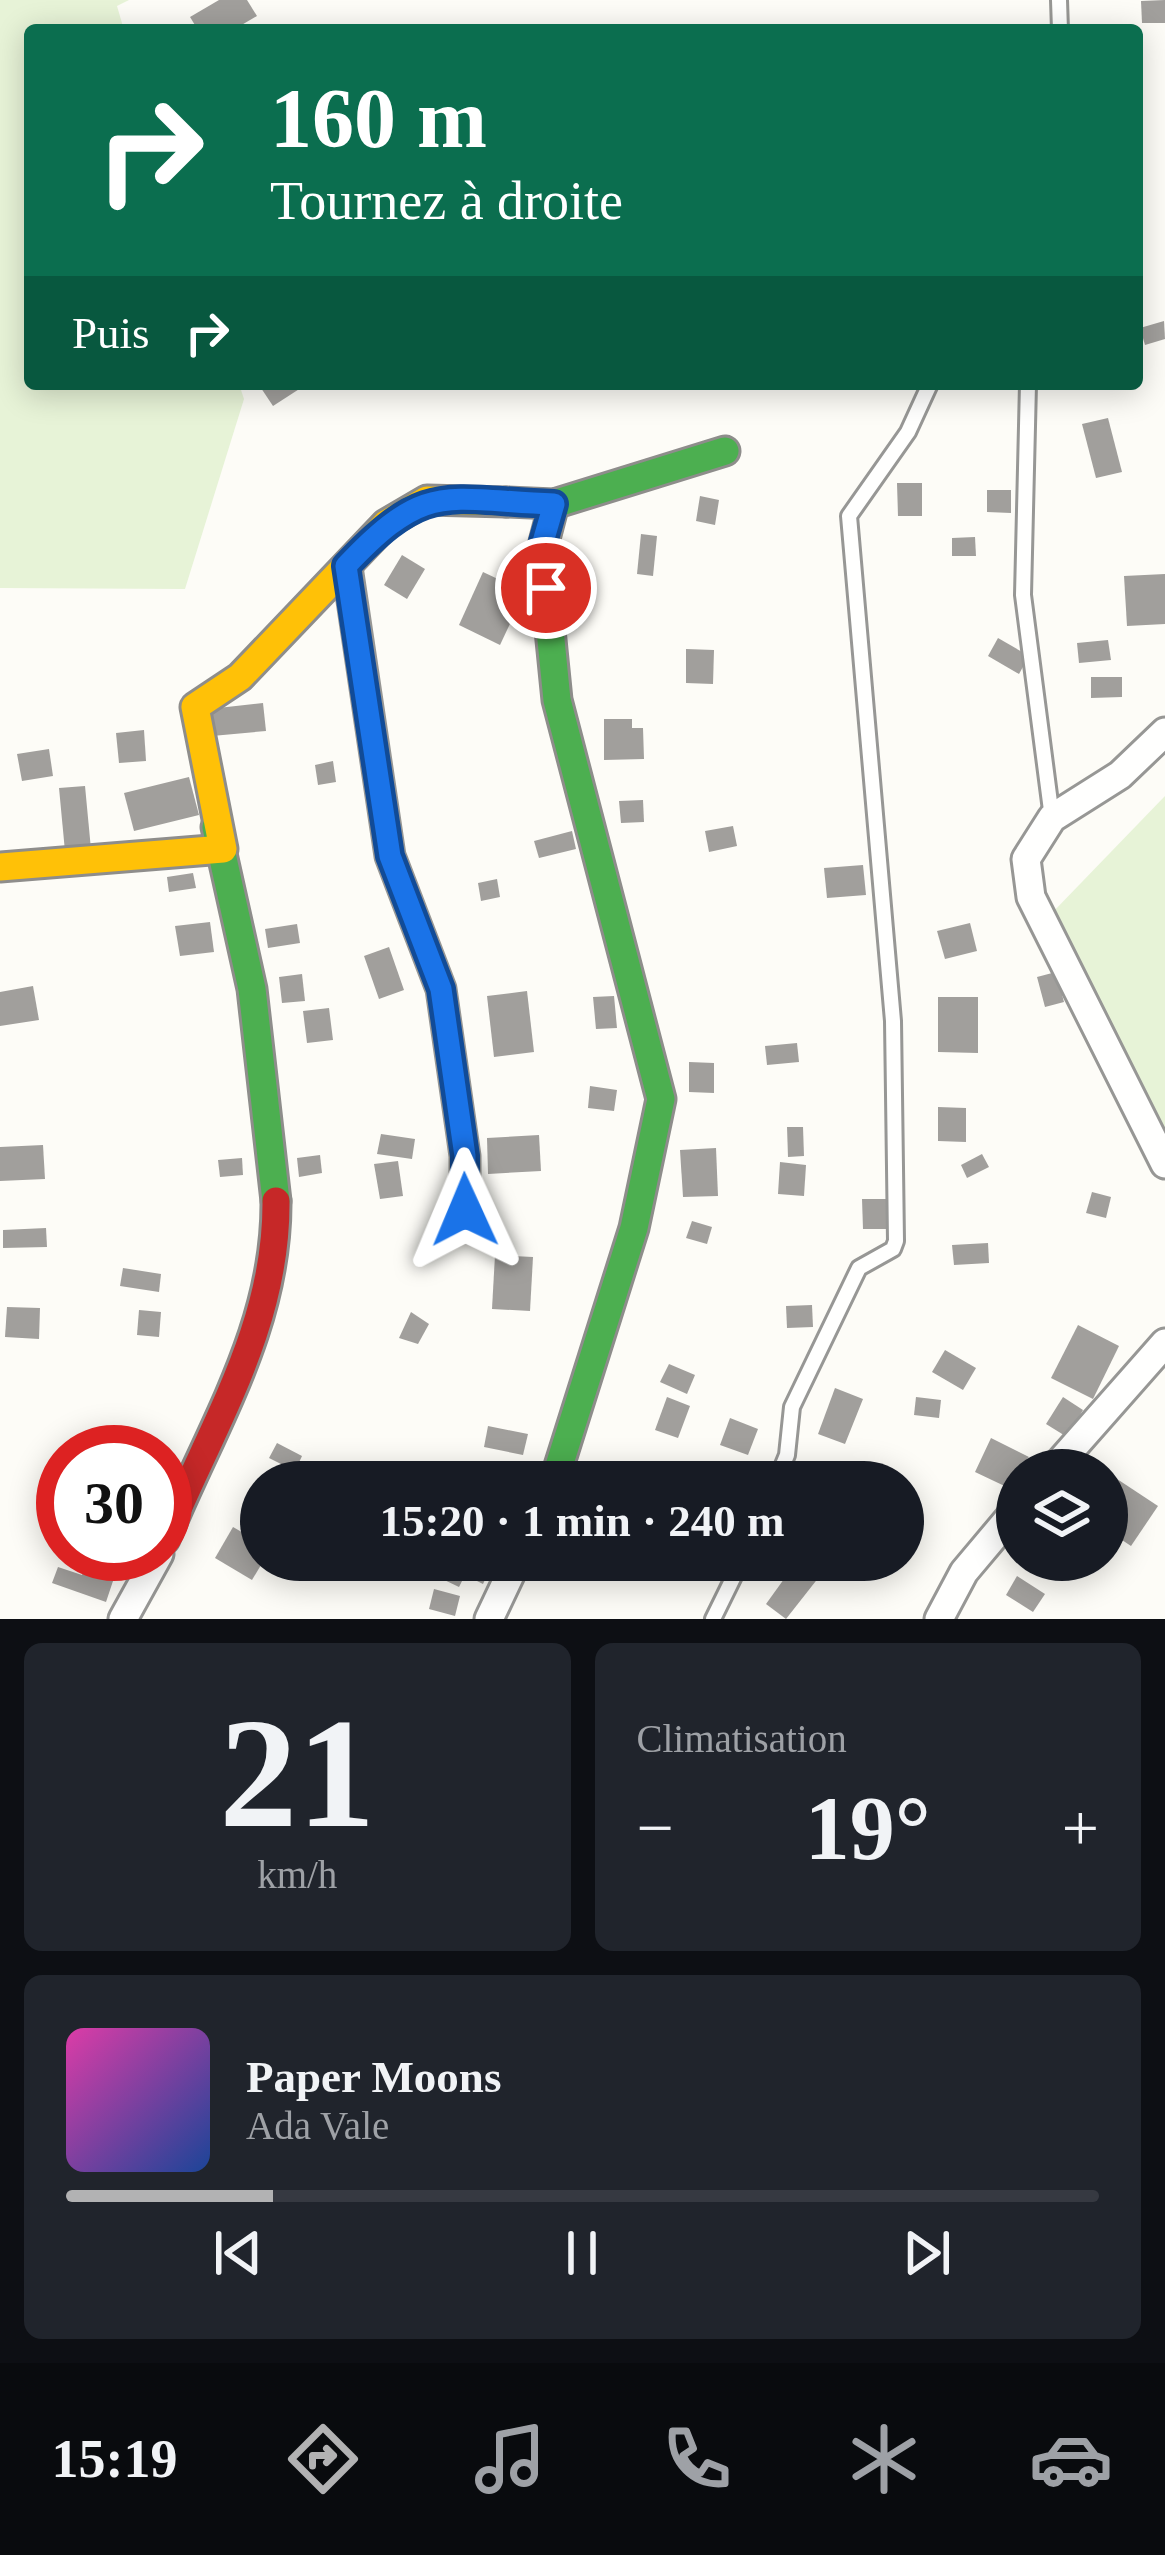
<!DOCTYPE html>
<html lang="fr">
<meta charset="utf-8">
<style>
:root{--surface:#171b24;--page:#20242c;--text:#f1f3f6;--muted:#9ea1a6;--line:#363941;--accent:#b2b2b3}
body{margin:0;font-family:"Times New Roman",serif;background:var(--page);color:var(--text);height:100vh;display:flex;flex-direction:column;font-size:45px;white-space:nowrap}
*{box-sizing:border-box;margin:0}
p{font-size:39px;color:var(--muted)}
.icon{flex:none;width:66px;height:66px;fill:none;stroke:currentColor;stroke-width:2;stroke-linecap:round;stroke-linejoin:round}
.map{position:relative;height:1619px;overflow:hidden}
.details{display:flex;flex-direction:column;gap:24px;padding:24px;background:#0d0f14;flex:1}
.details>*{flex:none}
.hud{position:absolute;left:24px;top:24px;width:1119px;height:366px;border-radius:12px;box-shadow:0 6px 30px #0003;background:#0b6e4f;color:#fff;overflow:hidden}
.tools{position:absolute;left:996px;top:1449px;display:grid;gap:24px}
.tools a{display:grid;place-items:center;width:132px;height:132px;border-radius:50%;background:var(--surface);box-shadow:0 6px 30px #0003;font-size:60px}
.speed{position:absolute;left:36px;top:1425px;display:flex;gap:24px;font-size:60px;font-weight:700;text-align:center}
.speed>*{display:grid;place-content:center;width:156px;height:156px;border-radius:50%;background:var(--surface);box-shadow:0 6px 30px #0003;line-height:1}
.speed .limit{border:18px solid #d22;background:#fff;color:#111}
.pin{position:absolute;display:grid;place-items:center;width:102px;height:102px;color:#fff;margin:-51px;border:6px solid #fff;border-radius:50%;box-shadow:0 3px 12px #0007}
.me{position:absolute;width:132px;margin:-66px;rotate:359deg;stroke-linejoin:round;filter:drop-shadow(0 0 9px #0008)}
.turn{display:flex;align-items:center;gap:42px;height:252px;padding:0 48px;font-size:54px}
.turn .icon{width:156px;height:156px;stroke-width:2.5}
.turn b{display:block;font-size:84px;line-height:102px}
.then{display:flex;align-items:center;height:114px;padding:0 48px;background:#0003;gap:24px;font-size:45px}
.big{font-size:90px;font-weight:700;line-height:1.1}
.details .widget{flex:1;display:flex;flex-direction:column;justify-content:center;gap:18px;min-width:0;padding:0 42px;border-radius:18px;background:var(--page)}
.details .dial{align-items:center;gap:0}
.dial b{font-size:156px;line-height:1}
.song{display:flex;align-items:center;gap:36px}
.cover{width:144px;height:144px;border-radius:18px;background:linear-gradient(135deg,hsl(320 70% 55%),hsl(220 70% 35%))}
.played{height:12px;border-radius:6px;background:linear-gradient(90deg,var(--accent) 20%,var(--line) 20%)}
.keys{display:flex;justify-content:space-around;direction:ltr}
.heat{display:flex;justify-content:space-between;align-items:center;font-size:66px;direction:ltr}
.details .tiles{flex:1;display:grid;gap:24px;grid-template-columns:1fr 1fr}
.widget:last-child{grid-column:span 2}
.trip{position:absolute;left:240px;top:1461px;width:684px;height:120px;border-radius:60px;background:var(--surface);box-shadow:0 6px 30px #0003;font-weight:700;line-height:120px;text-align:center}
.tabs{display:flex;height:192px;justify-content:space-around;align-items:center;background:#090b0e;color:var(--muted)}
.tabs .icon{width:84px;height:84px}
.tabs .selected{color:var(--accent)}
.tabs b{font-size:54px;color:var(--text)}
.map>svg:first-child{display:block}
</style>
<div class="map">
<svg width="1165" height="1619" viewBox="0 0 1165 1619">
<rect width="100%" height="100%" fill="#fdfcf7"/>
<g fill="#e7f3d7">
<path d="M0,0H129L117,6L124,30H30V384H239L244,399L185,589L0,588Z"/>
<path d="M1165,796V1134L1052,913Z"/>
</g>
<g fill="#a19f9c">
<path d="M219,0H247L257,16L233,30H198L190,17Z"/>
<path d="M1165,0V23H1142L1141,1Z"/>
<path d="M1164,321L1165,339L1145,345L1140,328Z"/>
<path d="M267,384H307L273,406L261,388Z"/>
<path d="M1108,418L1122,472L1096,478L1082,424Z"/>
<path d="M897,483H922V516H898Z"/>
<path d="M987,490H1011V513L987,512Z"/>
<path d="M700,496L719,500L715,525L696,521Z"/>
<path d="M641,534L657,536L653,576L637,574Z"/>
<path d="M975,537L976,556H952V538Z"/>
<path d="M402,555L425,569L407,599L384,585Z"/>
<path d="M483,572L525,592L500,645L459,625Z"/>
<path d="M1165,574V624L1127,626L1124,576Z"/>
<path d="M998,638L1029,656L1019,674L988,656Z"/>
<path d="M1108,640L1111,660L1079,663L1077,643Z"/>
<path d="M686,649L714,650L713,684L686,683Z"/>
<path d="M1091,677H1122V697L1091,698Z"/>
<path d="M263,703L266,731L212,736L209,709Z"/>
<path d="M604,719H632V728H643L644,759L604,760Z"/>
<path d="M144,730L146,761L119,763L116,733Z"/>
<path d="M49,749L53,776L22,781L17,754Z"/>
<path d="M333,761L336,782L318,785L315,765Z"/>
<path d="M189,777L199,815L134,831L124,793Z"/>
<path d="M85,786L92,860L66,862L59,788Z"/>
<path d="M643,800L644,822L621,823L619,801Z"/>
<path d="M733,826L737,846L709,852L705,831Z"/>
<path d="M572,831L576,849L539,858L534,841Z"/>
<path d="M863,865L866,895L827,898L824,868Z"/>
<path d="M193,873L196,888L169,892L167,877Z"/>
<path d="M497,879L500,897L481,901L478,883Z"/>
<path d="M210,922L214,952L180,956L175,926Z"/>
<path d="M970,923L977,951L945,959L937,931Z"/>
<path d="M297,924L300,943L268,948L265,929Z"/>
<path d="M389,947L404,990L379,999L364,956Z"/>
<path d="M1056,972L1064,1002L1045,1007L1037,977Z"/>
<path d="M302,974L305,1001L282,1003L279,977Z"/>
<path d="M33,986L39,1020L0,1026V992Z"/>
<path d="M527,991L534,1052L494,1057L487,996Z"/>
<path d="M614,996L617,1028L596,1029L593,997Z"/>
<path d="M938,997H978V1053L938,1052Z"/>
<path d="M329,1008L333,1040L307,1043L303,1011Z"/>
<path d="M797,1043L799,1062L767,1065L765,1046Z"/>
<path d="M689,1062L714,1063V1093L689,1092Z"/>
<path d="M590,1086L617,1090L614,1111L588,1108Z"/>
<path d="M938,1107L966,1108V1142L938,1141Z"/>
<path d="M787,1127H803L804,1156L788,1157Z"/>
<path d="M381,1134L415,1139L412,1159L377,1154Z"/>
<path d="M539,1135L541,1171L488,1174L487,1138Z"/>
<path d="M43,1145L45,1179L0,1181V1147Z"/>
<path d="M716,1148L718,1196L683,1197L680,1150Z"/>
<path d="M982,1154L989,1167L967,1178L961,1165Z"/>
<path d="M320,1155L322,1173L299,1177L297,1158Z"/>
<path d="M242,1158L243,1175L220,1177L218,1160Z"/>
<path d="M398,1161L403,1196L380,1199L374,1164Z"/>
<path d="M780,1162L806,1165L804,1196L778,1194Z"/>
<path d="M1092,1192L1111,1197L1106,1218L1086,1213Z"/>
<path d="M862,1199H892V1229H863Z"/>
<path d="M692,1221L712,1227L707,1244L686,1238Z"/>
<path d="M46,1228L47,1247L3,1248V1230Z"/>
<path d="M988,1243L989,1263L954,1265L952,1245Z"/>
<path d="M495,1255L533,1257L530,1311L492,1309Z"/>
<path d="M123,1268L161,1274L159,1292L120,1286Z"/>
<path d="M812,1305L813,1327L787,1328L786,1306Z"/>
<path d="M7,1307L40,1308L39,1339L5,1337Z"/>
<path d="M139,1310L161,1312L159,1337L137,1335Z"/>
<path d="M411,1312L429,1324L418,1344L399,1338Z"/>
<path d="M1078,1325L1119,1346L1093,1399L1051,1378Z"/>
<path d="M945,1350L976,1368L963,1390L932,1372Z"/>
<path d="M669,1364L695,1375L687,1394L660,1382Z"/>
<path d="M835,1388L863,1399L845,1444L818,1434Z"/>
<path d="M667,1397L690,1406L678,1438L655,1430Z"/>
<path d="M916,1397L941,1400L939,1418L914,1415Z"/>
<path d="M1063,1397L1083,1410L1067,1437L1046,1424Z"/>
<path d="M730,1418L758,1429L748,1455L720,1445Z"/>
<path d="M488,1426L528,1434L523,1455L484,1447Z"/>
<path d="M991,1438L1029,1457L1017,1470L1013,1490L975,1472Z"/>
<path d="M277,1443L302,1456L295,1471L269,1458Z"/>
<path d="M1111,1475L1158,1506L1131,1546L1107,1530Z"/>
<path d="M233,1527L261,1543L264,1560L252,1580L215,1558Z"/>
<path d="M90,1554H122L106,1602L52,1583L58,1567L82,1575Z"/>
<path d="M444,1560H494L483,1584L465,1575L459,1587L436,1576Z"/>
<path d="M797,1561L819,1577L786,1619L766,1604Z"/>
<path d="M1017,1576L1045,1594L1033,1612L1006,1595Z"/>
<path d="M434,1589L460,1596L455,1616L429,1609Z"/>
</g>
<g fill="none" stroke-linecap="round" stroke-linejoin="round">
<defs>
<g id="lane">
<path d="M1059,0L1060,30"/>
<path d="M1028,384L1023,595L1052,818"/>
<path d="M776,1482L787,1455L792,1407L859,1268L893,1249L896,1241L893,1021L849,516L908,432L930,384"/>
<path d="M713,1619L742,1560"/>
</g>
<g id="street">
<path d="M347,567L390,856L441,989L465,1156V1211"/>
<path d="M1165,732L1120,775L1052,818L1026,859L1031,897L1165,1164"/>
<path d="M1053,1470L1165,1343"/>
<path d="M123,1619L159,1554"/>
<path d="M489,1619L517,1560"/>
<path d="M939,1619L964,1572L1017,1509"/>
</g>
<g id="fast">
<path d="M506,502L554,504L725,451"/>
<path d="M554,504L542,550L557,700L661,1099L634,1228L554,1482"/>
<path d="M216,827L252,989L276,1201"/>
</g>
<path id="slow" d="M0,867L223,849L195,707L240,677L386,524L427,500L506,502"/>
<path id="jam" d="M165,1539C212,1425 277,1327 276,1201"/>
</defs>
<use href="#lane" stroke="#979795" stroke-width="20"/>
<use href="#street" stroke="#979795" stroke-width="33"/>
<use href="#fast" stroke="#8e8d8b" stroke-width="33"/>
<use href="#slow" stroke="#8e8d8b" stroke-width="33"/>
<use href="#jam" stroke="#8e8d8b" stroke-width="33"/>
<use href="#lane" stroke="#fffffe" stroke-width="14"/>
<use href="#street" stroke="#fffffe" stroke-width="27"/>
<use href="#fast" stroke="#4caf50" stroke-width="27"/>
<use href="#slow" stroke="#ffc107" stroke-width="27"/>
<use href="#jam" stroke="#c62828" stroke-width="27"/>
</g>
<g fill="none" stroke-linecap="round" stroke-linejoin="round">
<defs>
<path id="route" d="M465,1210V1156L441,989L390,856L346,566C427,480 444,500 554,504L543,542L546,588"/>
</defs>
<use href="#route" stroke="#114b97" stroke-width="30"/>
<use href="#route" stroke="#1a73e8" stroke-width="21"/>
</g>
</svg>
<div class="tools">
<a><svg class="icon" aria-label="layers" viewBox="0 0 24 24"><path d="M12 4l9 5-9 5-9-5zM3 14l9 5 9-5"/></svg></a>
</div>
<div class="speed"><div class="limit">30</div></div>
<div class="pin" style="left:546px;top:588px;background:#d93025"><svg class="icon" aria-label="arrive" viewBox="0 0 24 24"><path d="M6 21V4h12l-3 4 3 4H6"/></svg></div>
<svg class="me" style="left:465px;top:1210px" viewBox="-20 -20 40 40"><path d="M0-17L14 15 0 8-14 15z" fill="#1a73e8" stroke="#fff" stroke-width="4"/></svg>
<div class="trip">15:20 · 1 min · 240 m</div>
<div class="hud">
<div class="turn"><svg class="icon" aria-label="right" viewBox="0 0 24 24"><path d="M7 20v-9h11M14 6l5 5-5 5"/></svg><div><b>160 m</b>Tournez à droite</div></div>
<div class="then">Puis<svg class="icon" aria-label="right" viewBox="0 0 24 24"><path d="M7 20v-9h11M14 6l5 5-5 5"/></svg></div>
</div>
</div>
<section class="details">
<div class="tiles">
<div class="widget dial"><b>21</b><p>km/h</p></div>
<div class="widget"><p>Climatisation</p>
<div class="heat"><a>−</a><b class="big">19°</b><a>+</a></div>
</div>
<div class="widget">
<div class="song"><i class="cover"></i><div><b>Paper Moons</b><p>Ada Vale</p></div></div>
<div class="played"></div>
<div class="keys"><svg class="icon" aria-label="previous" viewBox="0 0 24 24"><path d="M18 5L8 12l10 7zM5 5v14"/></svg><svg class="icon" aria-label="pause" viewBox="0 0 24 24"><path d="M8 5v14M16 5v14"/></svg><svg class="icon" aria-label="next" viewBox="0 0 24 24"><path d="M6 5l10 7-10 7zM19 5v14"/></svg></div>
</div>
</div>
</section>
<nav class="tabs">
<b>15:19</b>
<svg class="icon selected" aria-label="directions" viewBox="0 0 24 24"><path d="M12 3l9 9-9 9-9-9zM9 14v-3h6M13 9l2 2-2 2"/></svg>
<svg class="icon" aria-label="music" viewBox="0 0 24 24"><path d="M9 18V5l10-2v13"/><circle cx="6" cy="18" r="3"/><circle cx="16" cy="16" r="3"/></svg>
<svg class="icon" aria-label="phone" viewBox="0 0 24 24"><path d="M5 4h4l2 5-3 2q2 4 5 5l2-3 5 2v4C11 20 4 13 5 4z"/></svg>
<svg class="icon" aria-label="climate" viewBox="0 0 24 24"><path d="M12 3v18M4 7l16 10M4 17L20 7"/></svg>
<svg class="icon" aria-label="car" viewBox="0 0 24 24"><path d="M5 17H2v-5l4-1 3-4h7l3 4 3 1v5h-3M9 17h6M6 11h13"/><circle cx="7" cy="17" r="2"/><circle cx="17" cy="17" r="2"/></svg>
</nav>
